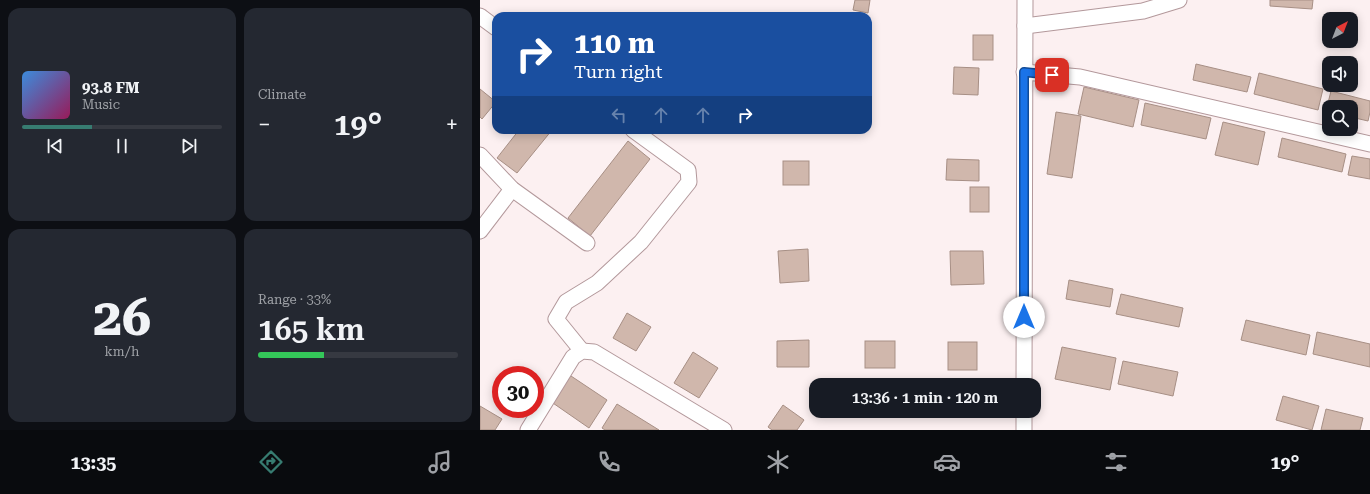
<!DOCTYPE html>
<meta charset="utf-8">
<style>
:root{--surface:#171b24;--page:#242831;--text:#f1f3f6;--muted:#9ea1a6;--line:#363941;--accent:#377c71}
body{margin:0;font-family:"Roboto Serif",serif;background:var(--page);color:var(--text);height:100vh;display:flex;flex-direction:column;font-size:15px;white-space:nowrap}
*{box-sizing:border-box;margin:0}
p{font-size:13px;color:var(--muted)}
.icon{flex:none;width:22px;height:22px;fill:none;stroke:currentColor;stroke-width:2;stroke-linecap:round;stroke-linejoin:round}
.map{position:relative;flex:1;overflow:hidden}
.details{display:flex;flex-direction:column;gap:8px;padding:8px;background:#0d0f14;width:480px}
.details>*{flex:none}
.guide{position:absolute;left:12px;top:12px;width:380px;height:122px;border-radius:12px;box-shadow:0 2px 10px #0003;background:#1a4fa0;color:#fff;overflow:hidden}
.needle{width:26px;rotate:42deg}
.tools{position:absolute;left:842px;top:12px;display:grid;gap:8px}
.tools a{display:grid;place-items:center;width:36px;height:36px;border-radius:8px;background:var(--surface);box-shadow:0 2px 10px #0003;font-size:20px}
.speed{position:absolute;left:12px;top:366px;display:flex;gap:8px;font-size:20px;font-weight:700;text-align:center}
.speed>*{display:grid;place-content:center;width:52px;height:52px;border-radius:50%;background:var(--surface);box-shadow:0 2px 10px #0003;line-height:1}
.speed .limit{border:6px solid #d22;background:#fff;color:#111}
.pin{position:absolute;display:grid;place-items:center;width:34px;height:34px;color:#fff;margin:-17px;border-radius:8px;box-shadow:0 2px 6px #0006}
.me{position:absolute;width:44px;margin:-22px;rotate:0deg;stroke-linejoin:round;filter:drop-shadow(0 0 3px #0008)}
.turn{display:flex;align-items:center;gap:14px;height:84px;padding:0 16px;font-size:18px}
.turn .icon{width:52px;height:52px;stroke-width:2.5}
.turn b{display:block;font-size:28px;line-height:34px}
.lanes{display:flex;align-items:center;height:38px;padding:0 16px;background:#0003;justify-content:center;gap:20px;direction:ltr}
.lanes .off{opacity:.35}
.big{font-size:30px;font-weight:600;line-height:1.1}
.details .card{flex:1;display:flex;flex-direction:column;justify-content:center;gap:6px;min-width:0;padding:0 14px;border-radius:12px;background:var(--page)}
.details .dial{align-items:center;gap:0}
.dial b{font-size:52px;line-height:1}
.song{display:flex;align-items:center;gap:12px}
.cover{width:48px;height:48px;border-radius:6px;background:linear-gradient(135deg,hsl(210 70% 55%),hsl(330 70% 35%))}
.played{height:4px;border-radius:2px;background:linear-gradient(90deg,var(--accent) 35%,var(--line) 35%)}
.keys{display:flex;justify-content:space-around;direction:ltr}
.heat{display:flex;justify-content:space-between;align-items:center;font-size:22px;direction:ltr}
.charge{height:6px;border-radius:3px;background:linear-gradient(90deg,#34c759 33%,var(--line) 0)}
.details .tiles{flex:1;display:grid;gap:8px;grid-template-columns:repeat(2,1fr)}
.trip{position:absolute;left:329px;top:378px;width:232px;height:40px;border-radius:12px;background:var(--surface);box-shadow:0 2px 10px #0003;font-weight:600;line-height:40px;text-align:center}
.tabs{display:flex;height:64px;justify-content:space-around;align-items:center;background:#090b0e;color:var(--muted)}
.tabs .icon{width:28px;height:28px}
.tabs .current{color:var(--accent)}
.tabs b{font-size:18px;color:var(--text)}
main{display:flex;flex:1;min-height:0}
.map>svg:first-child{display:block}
</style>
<main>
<section class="details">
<div class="tiles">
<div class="card">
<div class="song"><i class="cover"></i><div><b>93.8 FM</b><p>Music</p></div></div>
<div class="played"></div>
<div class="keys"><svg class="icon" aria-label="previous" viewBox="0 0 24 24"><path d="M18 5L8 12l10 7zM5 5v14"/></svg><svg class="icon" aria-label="pause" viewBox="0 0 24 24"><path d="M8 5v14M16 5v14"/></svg><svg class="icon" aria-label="next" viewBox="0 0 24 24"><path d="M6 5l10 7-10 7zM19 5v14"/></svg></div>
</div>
<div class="card"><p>Climate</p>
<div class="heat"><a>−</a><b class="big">19°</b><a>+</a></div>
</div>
<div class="card dial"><b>26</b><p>km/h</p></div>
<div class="card"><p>Range · 33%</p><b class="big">165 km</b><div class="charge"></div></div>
</div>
</section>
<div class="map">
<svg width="890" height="430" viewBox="0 0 890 430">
<rect width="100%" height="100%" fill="#fcf0f1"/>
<g fill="#d0b7ac" stroke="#a78f85">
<path d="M375,0H390L388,13L373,10Z"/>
<path d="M790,0H833L832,9L790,6Z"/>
<rect x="493" y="35" width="20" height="25"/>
<path d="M716,64L771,77L767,92L713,80Z"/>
<path d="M474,67L499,68L498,95L473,94Z"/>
<path d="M779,73L843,89L838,110L774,94Z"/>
<path d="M604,87L659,100L653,127L598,114Z"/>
<path d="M0,89L16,102L2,119L0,117Z"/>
<path d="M851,91L890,101V112L888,121L871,117V107H849V112L846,111Z"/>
<path d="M665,103L731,118L726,139L661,125Z"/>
<path d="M576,112L601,116L592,178L567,174Z"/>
<path d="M743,122L785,132L778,165L735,155Z"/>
<path d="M39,130H72L37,173L17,158Z"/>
<path d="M802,138L866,154L862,172L798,157Z"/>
<path d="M148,141L170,159L110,236L88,218Z"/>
<path d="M872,156L890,159V179L868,175Z"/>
<path d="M467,159L499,160V181L466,180Z"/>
<rect x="303" y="161" width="26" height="24"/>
<rect x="490" y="187" width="19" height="25"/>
<path d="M328,249L329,281L300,283L298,251Z"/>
<path d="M470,251H503L504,284L471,285Z"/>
<path d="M589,280L633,289L630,307L586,299Z"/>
<path d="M641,294L703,308L699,327L636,314Z"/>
<path d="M147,313L171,327L156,351L133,338Z"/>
<path d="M766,320L830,335L826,355L761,340Z"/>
<path d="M837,332L890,344V367L833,354Z"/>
<path d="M329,340V367H297V341Z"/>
<rect x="385" y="341" width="30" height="27"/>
<rect x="468" y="342" width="29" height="28"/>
<path d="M582,347L636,358L630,390L575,379Z"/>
<path d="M213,352L238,368L219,398L194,383Z"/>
<path d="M643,361L698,372L693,396L638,384Z"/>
<path d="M88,374L127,400L109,428L70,401Z"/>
<path d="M803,396L839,406L832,430L796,420Z"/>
<path d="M137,404L179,430H125L122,428Z"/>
<path d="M303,405L324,420L317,430H292L288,427Z"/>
<path d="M0,406L22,419L15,430H0Z"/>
<path d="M846,409L883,418L880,430H841Z"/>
</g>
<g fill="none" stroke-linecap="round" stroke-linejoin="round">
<defs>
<g id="minor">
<path d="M0,16L16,28"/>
<path d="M545,26L663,11L699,0"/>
<path d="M544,72L600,77L890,144"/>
<path d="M0,155L32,189L107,243"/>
<path d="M0,231L32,189"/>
<path d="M102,351L76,319L86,302L117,283L161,242L209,182L208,170L153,130"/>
<path d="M544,385L545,0"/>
<path d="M544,411V430"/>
<path d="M48,430L93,357L102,351L114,352L244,430"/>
</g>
</defs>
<use href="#minor" stroke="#b3989b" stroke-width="17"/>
<use href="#minor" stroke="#fff" stroke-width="15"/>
</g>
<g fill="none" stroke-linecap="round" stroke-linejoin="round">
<defs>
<path id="route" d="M544,317V72L572,75"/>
</defs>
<use href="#route" stroke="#114b97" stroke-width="10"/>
<use href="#route" stroke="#1a73e8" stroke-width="7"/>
</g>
</svg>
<div class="tools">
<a><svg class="needle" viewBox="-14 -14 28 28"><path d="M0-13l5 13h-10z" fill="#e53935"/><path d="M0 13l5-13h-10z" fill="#9ea1a6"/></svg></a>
<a><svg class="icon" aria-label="sound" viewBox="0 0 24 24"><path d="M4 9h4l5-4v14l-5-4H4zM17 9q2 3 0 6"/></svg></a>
<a><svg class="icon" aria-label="search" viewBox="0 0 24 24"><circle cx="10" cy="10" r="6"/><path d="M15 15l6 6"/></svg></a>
</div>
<div class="speed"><div class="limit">30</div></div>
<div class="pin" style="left:572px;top:75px;background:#d93025"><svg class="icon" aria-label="arrive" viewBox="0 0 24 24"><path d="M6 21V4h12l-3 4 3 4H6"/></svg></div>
<svg class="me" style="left:544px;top:317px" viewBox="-20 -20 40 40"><circle r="19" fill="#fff"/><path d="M0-13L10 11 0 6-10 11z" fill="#1a73e8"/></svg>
<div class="trip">13:36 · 1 min · 120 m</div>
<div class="guide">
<div class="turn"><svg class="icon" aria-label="right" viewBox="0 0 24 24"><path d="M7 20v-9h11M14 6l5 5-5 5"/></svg><div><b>110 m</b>Turn right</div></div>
<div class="lanes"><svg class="icon off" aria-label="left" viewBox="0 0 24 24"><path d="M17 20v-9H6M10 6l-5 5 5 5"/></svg><svg class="icon off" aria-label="ahead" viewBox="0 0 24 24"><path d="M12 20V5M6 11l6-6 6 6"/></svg><svg class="icon off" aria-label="ahead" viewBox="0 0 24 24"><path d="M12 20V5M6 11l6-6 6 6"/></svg><svg class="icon" aria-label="right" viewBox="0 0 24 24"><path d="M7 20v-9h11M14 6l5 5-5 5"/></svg></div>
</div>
</div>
</main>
<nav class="tabs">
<b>13:35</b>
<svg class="icon current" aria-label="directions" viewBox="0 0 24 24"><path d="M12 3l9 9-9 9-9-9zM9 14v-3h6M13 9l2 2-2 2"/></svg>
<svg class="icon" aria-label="music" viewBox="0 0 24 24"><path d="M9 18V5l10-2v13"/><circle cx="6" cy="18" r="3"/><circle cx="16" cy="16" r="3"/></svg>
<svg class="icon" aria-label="phone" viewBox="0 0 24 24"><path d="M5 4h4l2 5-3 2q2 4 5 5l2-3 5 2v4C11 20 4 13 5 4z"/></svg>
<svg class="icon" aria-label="climate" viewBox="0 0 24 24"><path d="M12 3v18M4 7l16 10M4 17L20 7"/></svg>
<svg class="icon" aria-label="car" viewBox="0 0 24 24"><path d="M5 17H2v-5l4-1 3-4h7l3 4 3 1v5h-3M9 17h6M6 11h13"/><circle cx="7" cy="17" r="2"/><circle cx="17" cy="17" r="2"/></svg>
<svg class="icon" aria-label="filters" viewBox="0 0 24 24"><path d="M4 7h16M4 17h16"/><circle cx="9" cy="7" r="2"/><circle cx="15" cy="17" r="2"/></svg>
<b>19°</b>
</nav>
